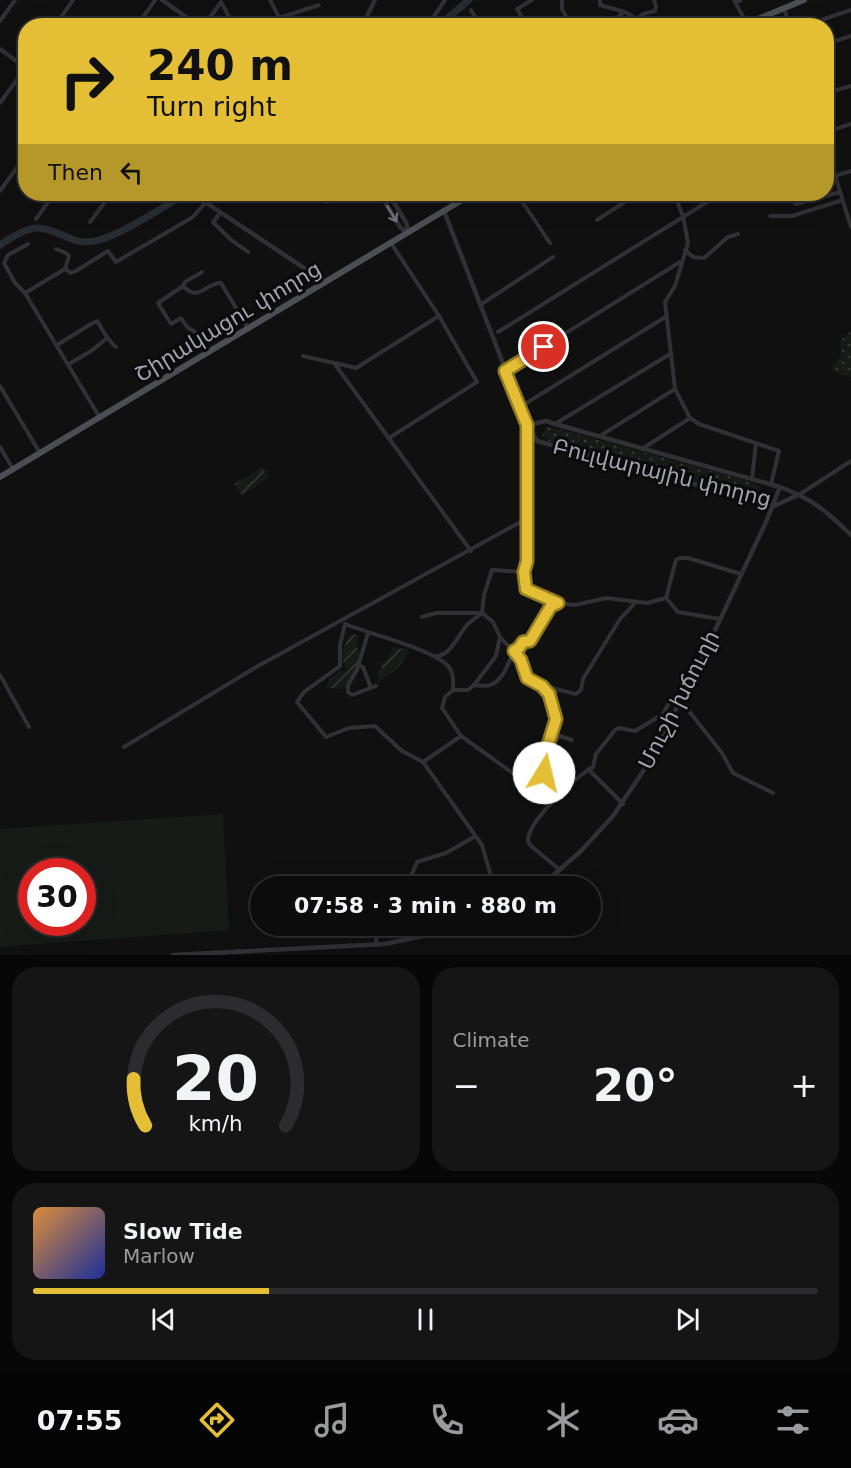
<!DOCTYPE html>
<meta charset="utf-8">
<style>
:root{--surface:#0c0c0d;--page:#151516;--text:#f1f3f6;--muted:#9a9b9d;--line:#2c2c2e;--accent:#e4bf35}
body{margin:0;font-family:"DejaVu Sans","Noto Sans Armenian",sans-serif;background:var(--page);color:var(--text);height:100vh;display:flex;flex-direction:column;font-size:22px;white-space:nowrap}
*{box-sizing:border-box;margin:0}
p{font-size:20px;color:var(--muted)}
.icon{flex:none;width:33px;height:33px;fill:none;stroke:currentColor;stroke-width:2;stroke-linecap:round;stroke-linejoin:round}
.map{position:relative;height:955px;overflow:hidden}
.drawer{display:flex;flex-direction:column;gap:12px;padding:12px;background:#070707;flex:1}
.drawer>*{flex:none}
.hud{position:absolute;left:18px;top:18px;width:816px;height:183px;border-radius:24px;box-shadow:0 6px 24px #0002,0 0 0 2px var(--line);background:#e4bf35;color:#111;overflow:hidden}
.speed{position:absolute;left:18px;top:858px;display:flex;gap:12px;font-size:30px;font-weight:700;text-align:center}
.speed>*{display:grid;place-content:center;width:78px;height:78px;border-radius:50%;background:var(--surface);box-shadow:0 6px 24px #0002,0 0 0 2px var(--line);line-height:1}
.speed .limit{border:9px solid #d22;background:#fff;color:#111}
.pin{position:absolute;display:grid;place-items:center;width:51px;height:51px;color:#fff;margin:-26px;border:3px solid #fff;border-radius:50%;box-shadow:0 2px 6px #0007}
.me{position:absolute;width:66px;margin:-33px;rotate:9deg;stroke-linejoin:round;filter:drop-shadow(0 0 4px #0008)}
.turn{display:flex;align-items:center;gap:21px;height:126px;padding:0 30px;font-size:27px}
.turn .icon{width:78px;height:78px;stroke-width:2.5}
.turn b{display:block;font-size:42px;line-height:51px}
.then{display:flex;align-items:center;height:57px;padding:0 30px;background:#0003;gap:12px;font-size:22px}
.big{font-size:45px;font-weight:700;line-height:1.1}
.drawer .card{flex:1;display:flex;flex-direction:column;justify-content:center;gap:9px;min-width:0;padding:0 21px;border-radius:24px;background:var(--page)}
.drawer .dial{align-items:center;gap:0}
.dial svg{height:156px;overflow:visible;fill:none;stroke:var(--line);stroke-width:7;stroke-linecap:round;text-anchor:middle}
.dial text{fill:var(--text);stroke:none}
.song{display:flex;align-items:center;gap:18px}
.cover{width:72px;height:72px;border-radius:9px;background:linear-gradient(135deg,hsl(30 70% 55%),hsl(230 70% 35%))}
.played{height:6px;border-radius:3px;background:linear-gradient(90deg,var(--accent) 30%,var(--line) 30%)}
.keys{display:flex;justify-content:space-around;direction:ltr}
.heat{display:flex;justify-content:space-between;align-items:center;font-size:33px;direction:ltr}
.drawer .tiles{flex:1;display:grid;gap:12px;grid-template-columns:1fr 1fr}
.card:last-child{grid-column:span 2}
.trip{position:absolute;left:250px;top:876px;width:351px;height:60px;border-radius:30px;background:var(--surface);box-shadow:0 6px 24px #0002,0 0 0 2px var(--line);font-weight:700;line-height:60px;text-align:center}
.tabs{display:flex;height:96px;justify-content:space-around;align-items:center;background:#050505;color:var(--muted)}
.tabs .icon{width:42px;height:42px}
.tabs .on{color:var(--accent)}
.tabs b{font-size:27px;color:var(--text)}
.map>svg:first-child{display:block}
</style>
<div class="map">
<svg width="851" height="955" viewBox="0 0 851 955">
<defs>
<pattern id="grass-dots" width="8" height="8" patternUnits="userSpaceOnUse" patternTransform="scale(1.5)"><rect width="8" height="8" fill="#161b18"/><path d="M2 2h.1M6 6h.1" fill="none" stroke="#353937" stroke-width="1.8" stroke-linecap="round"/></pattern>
<pattern id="garden-furrows" width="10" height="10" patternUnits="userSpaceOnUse" patternTransform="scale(1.5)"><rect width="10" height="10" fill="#161b18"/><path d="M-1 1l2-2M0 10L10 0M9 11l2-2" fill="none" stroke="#353937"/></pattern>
</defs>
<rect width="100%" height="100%" fill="#101011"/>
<g fill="url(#grass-dots)">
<path d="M851,331V377L831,371L841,354L840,341Z"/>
<path d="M551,427L755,483L760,487L758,495L752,497L548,441L543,436L545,428Z"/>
</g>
<g fill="url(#garden-furrows)">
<path d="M262,467L269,477L242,496L235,484Z"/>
<path d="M355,634L359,637L356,647L361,653L354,673L347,686L342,689L326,688L329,679L336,675L338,671H346L347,669C338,657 344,647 350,635Z"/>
<path d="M392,647L409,650C404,665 390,674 377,683L378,673L382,669L381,664L391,655Z"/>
</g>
<path fill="#161b18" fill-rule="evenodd" d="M223,814L229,930L0,947V829ZM32,872H82V922H32Z"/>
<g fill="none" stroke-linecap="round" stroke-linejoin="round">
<g stroke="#272c33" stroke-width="7">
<path d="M438,26L469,0"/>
<path d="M0,245C9,239 27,228 37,228C60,228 72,248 99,240C124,233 161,208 184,195"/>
</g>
<g stroke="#313135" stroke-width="4">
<path d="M270,0L280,19"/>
<path d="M562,0V9L571,26"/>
<path d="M600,0V5L625,12L637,19L638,26"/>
<path d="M734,0L746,22"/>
<path d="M735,2L741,0"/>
<path d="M784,7L789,26"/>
<path d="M471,10L480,26"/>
<path d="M637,19L643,14L655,11L656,6L654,0"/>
<path d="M0,21L15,0"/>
<path d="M55,26L73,0"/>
<path d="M137,26L155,0"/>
<path d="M204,26L221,2L234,26"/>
<path d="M268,26L276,23L282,17L319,5"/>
<path d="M423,26L432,19L445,0"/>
<path d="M527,26L517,9L532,0"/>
<path d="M613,26L615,20L624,12"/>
<path d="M674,26L676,22"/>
<path d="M804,26L851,10"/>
<path d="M826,44L851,36"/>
<path d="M826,93L851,86"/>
<path d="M0,103L26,67"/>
<path d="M826,132L851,124"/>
<path d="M826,146L851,227"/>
<path d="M826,179L851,171"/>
<path d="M0,191L26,155"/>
<path d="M517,194L550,243"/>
<path d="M674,194L683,216L688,243L675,286L665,302L675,389L690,418"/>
<path d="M791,194V199L796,204L840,192"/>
<path d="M310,197L315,194L321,195L327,202L343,194"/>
<path d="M220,213L213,222L230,239L248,252"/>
<path d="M770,216H792L843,200"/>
<path d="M36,219L54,194"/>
<path d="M597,220L637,194"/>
<path d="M90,222L111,194"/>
<path d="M56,249L66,253L69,256L65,269"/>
<path d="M685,250L693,257L704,258L728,237L738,234"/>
<path d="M183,286L185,282L202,272"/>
<path d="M25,293L15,283L4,263L8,255L28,244"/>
<path d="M480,305L553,257"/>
<path d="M498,332L720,194"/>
<path d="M57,345L91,324L97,321C104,331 106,339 116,347"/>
<path d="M207,353L195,332L187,327L181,318L171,324L158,303L183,286C200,303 204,283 221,283L248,328"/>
<path d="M303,356L334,363L471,551"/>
<path d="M335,363L356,368L439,316"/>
<path d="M69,364L91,351L106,339"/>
<path d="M505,371L680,262"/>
<path d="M0,386L40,453"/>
<path d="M520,407L667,316"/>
<path d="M100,418L25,293L65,269L71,273L76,271L108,251L116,262L193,217L205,203"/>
<path d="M690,418L699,424L779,451L771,484"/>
<path d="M555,424L670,354"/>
<path d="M527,425V562L524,572L526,589L558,603"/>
<path d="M600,436L675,389"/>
<path d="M389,438L477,382L439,316L391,243"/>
<path d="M0,447L13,469"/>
<path d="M642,449L690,418"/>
<path d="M752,479L756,443"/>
<path d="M800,494L851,461"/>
<path d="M666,598L676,560L680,558H688L741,574"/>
<path d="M422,617L436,613H482C477,617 471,621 467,625C457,636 451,657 434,656"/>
<path d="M345,624C367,633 436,650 449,667C454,674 453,681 453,690L445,697L442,708L461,736L521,779L567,787"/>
<path d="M345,624L340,645V666L304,692L297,702L326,737L349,728L375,726L402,751L423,762"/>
<path d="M368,633L357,670L348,685V692L352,695L376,686"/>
<path d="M500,637L521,660L527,678L535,684L576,694L581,690L583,679L620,619L636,602"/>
<path d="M358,665L363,667L371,688"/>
<path d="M0,675L29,727"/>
<path d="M474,685C479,685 486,687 490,685C503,681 509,662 514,651L519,648L523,642L530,641L551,606L558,603L575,605L606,598L647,603L666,598L678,612L720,619"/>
<path d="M543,688L549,694L551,702"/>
<path d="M453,690H468L474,685L496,656L500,637L493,622L482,613L484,595L492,570L524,572"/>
<path d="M461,736L423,762L482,845L491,876L499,886"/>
<path d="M124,747L258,666L526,519"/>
<path d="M549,747L560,736L572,740"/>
<path d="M588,769L623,804"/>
<path d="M540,783L544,773L543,761L556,719L552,705L556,690"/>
<path d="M560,870L531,846L528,841C527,822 576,776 593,767L596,754L615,730L619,728L635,731L663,714L670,701L674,699L681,701L722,753L733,773L773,793"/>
<path d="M407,886L417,862L446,853L474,837"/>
<path d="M376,945L377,928L379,926"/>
</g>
<g stroke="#313135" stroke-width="4.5">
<path d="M162,0L199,26"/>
<path d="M362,26L375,0"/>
<path d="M0,49L26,68"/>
<path d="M193,194L325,282"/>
<path d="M380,194L400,227L407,233"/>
<path d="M389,194L407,224V233"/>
<path d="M444,211L527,425L537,441L774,506L800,494"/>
<path d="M527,425L546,421L555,424L780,487C813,499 826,511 851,535"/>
<path d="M541,886L581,851L613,816L648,764L702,658L766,522L780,487"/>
<path d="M173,955L385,944L470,926"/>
</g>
<g stroke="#4d4e54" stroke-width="6">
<path d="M741,26L804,0"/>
<path d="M0,477L472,194"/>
</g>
</g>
<defs><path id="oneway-shaft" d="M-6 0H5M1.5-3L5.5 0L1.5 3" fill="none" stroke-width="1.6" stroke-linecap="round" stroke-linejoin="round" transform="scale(1.5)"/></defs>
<use stroke="#6f7079" href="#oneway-shaft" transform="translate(392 214) rotate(59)"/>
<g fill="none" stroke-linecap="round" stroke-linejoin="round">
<defs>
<path id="route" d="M544,347L505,371L527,425V561L524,572L526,589L558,603L551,606L530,641L523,642L519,648L514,651L521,660L527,678L542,686L549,694L556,719L543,761L544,773"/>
</defs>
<use href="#route" stroke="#947c22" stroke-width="15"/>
<use href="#route" stroke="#e4bf35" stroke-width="10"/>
</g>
<g text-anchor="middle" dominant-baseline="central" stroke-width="6" stroke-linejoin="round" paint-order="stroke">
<g font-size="21" fill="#a2a4b1" stroke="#0b0b0c">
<text transform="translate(228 322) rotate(-31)">Շիրակացու փողոց</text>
<text transform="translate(662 473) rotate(14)">Բուլվարային փողոց</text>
<text transform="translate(679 700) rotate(-63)">Մուշի խճուղի</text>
</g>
</g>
</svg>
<div class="speed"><div class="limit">30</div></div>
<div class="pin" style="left:544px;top:347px;background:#d93025"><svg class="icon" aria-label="arrive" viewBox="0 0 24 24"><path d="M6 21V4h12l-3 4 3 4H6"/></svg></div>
<svg class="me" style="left:544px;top:773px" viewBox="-20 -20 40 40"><circle r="19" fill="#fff"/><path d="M0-13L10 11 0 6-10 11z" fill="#e4bf35"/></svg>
<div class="trip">07:58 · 3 min · 880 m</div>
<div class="hud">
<div class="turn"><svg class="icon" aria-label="right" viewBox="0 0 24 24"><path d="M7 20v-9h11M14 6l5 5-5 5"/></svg><div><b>240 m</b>Turn right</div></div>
<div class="then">Then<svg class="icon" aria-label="left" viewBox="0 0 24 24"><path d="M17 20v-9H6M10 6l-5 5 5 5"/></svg></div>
</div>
</div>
<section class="drawer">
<div class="tiles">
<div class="card dial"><svg viewBox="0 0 100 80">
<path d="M14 69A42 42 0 1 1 86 69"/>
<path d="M14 69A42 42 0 0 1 8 45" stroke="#e4bf35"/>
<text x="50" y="56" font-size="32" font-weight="700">20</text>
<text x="50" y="72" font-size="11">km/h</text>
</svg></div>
<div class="card"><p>Climate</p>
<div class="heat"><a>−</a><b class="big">20°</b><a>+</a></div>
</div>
<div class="card">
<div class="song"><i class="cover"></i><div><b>Slow Tide</b><p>Marlow</p></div></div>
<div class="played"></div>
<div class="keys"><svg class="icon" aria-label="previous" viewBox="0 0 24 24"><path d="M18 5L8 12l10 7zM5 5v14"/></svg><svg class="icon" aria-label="pause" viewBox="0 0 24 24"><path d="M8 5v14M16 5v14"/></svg><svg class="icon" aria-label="next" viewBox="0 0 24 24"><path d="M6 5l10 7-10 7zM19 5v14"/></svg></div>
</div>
</div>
</section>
<nav class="tabs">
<b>07:55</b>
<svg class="icon on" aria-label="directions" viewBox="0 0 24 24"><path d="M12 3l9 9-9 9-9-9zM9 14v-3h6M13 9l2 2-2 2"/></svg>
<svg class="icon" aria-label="music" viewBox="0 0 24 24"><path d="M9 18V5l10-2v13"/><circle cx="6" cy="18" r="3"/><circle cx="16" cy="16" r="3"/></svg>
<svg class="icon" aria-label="phone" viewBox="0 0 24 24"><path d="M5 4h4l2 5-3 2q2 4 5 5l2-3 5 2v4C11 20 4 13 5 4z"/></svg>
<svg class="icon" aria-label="climate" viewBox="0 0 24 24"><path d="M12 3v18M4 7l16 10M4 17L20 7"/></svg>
<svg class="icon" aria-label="car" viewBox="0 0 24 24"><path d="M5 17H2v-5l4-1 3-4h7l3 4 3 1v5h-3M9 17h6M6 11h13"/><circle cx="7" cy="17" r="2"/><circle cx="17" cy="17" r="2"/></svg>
<svg class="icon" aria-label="filters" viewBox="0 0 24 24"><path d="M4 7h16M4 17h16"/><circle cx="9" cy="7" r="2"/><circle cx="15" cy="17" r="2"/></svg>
</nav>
